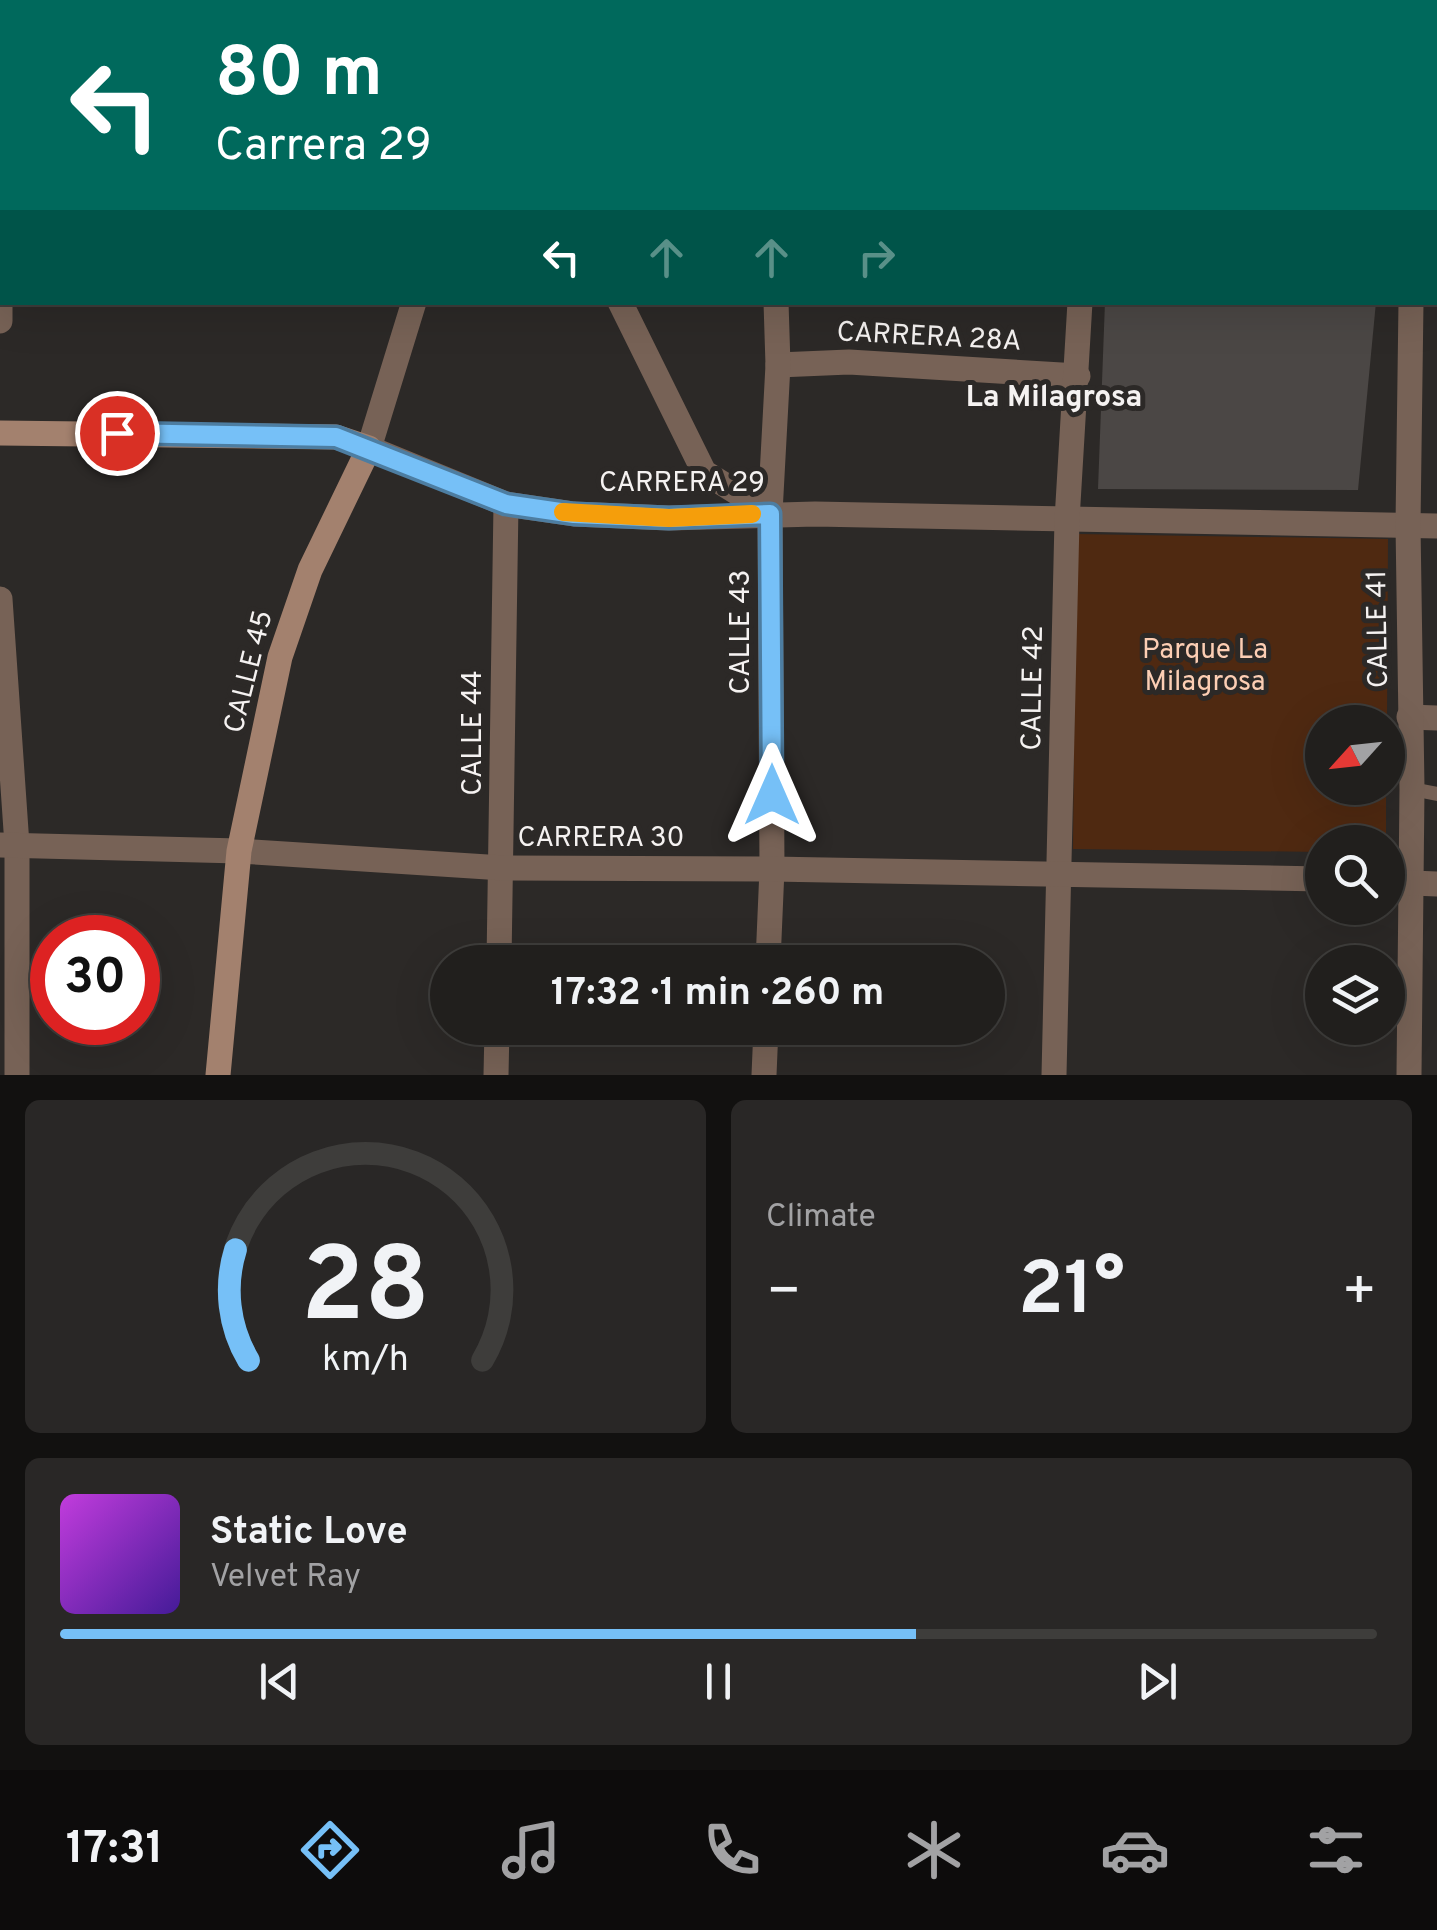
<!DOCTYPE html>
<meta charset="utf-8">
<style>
:root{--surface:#211f1d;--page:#292726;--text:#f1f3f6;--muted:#a2a2a4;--line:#3e3d3b;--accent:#76c0f7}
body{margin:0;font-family:Overpass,sans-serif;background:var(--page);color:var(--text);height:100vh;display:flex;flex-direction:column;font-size:38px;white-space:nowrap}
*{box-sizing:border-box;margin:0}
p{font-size:32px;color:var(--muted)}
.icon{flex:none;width:55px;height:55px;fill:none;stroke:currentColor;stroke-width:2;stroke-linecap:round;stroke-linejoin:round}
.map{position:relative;height:1075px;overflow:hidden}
.sheet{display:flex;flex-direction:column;gap:25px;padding:25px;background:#121110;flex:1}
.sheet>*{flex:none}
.guide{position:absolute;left:0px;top:0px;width:1438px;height:305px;box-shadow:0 10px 40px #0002,0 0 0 2px var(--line);background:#00695c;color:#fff;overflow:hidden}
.needle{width:65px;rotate:243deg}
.fabs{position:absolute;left:1305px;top:705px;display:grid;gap:20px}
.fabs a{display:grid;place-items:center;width:100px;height:100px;border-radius:50%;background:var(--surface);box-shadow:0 10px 40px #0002,0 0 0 2px var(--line);font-size:50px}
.speed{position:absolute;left:30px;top:915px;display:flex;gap:20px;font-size:50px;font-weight:700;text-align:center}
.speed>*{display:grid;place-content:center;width:130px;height:130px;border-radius:50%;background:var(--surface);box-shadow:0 10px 40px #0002,0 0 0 2px var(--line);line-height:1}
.speed .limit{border:15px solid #d22;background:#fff;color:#111}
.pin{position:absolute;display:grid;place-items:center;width:85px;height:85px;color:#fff;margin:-42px;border:5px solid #fff;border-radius:50%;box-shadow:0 2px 10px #0007}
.me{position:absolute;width:110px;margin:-55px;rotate:0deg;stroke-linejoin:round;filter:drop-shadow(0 0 8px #0008)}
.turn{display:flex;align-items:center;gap:35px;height:210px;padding:0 50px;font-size:45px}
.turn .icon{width:130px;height:130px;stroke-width:2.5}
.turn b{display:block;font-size:70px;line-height:85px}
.lanes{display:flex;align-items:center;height:95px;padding:0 50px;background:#0003;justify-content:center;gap:50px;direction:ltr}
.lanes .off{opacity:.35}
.big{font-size:75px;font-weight:700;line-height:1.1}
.sheet .widget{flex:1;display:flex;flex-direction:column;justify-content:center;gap:15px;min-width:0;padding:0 35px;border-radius:15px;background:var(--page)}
.sheet .dial{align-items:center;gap:0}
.dial svg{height:260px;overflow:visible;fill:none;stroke:var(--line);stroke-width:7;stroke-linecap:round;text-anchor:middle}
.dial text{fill:var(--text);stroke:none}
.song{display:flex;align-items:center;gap:30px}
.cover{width:120px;height:120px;border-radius:15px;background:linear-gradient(135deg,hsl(290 70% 55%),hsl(260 70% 35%))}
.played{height:10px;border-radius:5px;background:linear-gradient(90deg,var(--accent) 65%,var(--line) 65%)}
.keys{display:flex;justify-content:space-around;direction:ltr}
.heat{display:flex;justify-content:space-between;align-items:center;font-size:55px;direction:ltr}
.sheet .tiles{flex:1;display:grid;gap:25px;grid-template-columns:1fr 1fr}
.widget:last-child{grid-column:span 2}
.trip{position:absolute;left:430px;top:945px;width:575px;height:100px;border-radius:50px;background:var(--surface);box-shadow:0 10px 40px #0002,0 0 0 2px var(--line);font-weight:700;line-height:100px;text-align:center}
.tab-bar{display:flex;height:160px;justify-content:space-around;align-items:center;background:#0d0c0c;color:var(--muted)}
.tab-bar .icon{width:70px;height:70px}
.tab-bar .active{color:var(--accent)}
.tab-bar b{font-size:45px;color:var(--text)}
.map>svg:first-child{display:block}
</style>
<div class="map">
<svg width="1437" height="1075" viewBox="0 0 1437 1075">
<rect width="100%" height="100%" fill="#2c2927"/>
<path fill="#4f2911" d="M1076,534L1388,539L1387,722H1322V788H1386V842H1322V852L1073,849Z"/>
<path fill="#4b4745" d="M1105,302H1376L1358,490L1098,489Z"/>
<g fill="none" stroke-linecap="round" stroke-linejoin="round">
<path stroke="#776256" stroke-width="14" d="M1412,789L1437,794"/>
<g stroke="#776256" stroke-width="25">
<path d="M765,2L768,0"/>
<path d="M1080,2V0"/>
<path d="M1424,2V0"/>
<path d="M0,21V0"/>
<path d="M0,72H2"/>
<path d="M0,123V321"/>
<path d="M1435,187H1437"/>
<path d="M620,302L704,472L770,513"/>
<path d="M778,365L849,362L1078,376"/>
<path d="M369,448L506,504L574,514L669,518L815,514L1437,526"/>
<path d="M0,599L17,845V1075"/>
<path d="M1409,717L1437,718"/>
<path d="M499,962L506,504"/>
<path d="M768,962L772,869L770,513L778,365L776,302"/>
<path d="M496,1075L497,1028"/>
<path d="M764,1075L766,1028"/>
<path d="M1054,1075L1067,520L1080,302"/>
<path d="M1409,1075L1412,789L1408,525L1411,302"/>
</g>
<g stroke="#776256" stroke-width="25">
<path d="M474,2V0"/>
<path d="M369,448L414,302"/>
<path d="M0,845L239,851L503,868L772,869L1322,879"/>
<path d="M1388,882L1437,884"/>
</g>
<path stroke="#a3816e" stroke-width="25" d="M0,433L336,437L369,448L310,570L280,657L239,851L218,1075"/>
</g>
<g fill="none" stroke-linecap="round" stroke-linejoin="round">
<defs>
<path id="route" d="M117,433L336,437L506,504L574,514L669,518L770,514L772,795"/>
</defs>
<use href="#route" stroke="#4d7da1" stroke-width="25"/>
<use href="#route" stroke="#76c0f7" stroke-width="18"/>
<path stroke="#f59e0b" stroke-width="18" d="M563,512L669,518L752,514"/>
</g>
<g text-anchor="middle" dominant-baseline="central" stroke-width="10" stroke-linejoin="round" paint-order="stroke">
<g font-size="28" fill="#f5f2f1" stroke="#2c2927">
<text transform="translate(929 338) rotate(3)">CARRERA 28A</text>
<text x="682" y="484">CARRERA 29</text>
<text transform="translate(1379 629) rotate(-91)">CALLE 41</text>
<text transform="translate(742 632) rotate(-90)">CALLE 43</text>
<text transform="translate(250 672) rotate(-76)">CALLE 45</text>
<text transform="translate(1034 688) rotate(-89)">CALLE 42</text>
<text transform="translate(474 733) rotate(-90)">CALLE 44</text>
<text x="601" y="839">CARRERA 30</text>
</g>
<g font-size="28" fill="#fcceb4" stroke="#2c2927">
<text x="1205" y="651">Parque La<tspan x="1205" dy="32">Milagrosa</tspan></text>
</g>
<g font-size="30" font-weight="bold" fill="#f5f2f1" stroke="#2c2927">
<text x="1054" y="398">La Milagrosa</text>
</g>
</g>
</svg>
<div class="fabs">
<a><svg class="needle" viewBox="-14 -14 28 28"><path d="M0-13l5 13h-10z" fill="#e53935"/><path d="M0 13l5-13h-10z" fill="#a2a2a4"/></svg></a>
<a><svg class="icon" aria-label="search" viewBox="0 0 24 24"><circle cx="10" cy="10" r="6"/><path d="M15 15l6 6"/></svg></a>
<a><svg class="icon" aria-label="layers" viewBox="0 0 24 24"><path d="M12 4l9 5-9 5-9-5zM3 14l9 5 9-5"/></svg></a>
</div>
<div class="speed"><div class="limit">30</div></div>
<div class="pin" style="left:117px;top:433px;background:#d93025"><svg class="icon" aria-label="arrive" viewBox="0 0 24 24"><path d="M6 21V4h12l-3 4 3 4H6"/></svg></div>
<svg class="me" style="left:772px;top:795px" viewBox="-20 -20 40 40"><path d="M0-17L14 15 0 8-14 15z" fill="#76c0f7" stroke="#fff" stroke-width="4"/></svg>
<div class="trip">17:32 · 1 min · 260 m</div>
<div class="guide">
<div class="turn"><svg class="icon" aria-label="left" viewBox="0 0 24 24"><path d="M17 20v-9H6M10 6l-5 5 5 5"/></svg><div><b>80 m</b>Carrera 29</div></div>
<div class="lanes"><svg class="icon" aria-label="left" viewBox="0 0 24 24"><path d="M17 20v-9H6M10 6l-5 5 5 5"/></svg><svg class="icon off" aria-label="ahead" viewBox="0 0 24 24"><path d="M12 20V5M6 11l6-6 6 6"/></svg><svg class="icon off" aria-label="ahead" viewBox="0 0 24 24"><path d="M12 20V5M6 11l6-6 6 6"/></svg><svg class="icon off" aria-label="right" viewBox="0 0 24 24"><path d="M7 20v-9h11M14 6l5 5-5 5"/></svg></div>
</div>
</div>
<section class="sheet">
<div class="tiles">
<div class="widget dial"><svg viewBox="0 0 100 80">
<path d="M14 69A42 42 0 1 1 86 69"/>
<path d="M14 69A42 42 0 0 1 10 35" stroke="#76c0f7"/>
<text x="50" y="56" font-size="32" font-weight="700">28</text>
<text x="50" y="72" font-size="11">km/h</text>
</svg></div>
<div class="widget"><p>Climate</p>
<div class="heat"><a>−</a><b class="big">21°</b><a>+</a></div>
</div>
<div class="widget">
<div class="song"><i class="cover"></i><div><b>Static Love</b><p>Velvet Ray</p></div></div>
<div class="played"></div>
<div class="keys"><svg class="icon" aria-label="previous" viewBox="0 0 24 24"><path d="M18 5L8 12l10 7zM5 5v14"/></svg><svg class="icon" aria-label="pause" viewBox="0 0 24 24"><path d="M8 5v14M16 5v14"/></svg><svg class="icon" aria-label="next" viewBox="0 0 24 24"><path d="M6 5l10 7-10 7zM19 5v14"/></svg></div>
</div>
</div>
</section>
<nav class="tab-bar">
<b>17:31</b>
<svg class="icon active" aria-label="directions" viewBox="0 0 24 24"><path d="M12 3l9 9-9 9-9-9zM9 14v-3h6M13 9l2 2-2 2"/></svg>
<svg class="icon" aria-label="music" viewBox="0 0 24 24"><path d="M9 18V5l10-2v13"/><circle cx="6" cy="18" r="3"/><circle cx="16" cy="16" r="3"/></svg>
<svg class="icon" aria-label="phone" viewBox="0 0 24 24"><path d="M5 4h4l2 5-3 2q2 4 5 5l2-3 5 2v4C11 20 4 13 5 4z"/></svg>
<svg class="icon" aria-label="climate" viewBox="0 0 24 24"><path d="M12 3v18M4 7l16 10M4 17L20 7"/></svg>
<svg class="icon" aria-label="car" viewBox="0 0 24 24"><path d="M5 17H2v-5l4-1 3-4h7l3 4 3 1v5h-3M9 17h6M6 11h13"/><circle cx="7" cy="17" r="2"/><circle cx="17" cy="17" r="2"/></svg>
<svg class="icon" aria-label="filters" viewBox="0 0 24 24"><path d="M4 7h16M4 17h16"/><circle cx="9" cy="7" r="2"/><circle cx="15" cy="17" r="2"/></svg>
</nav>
